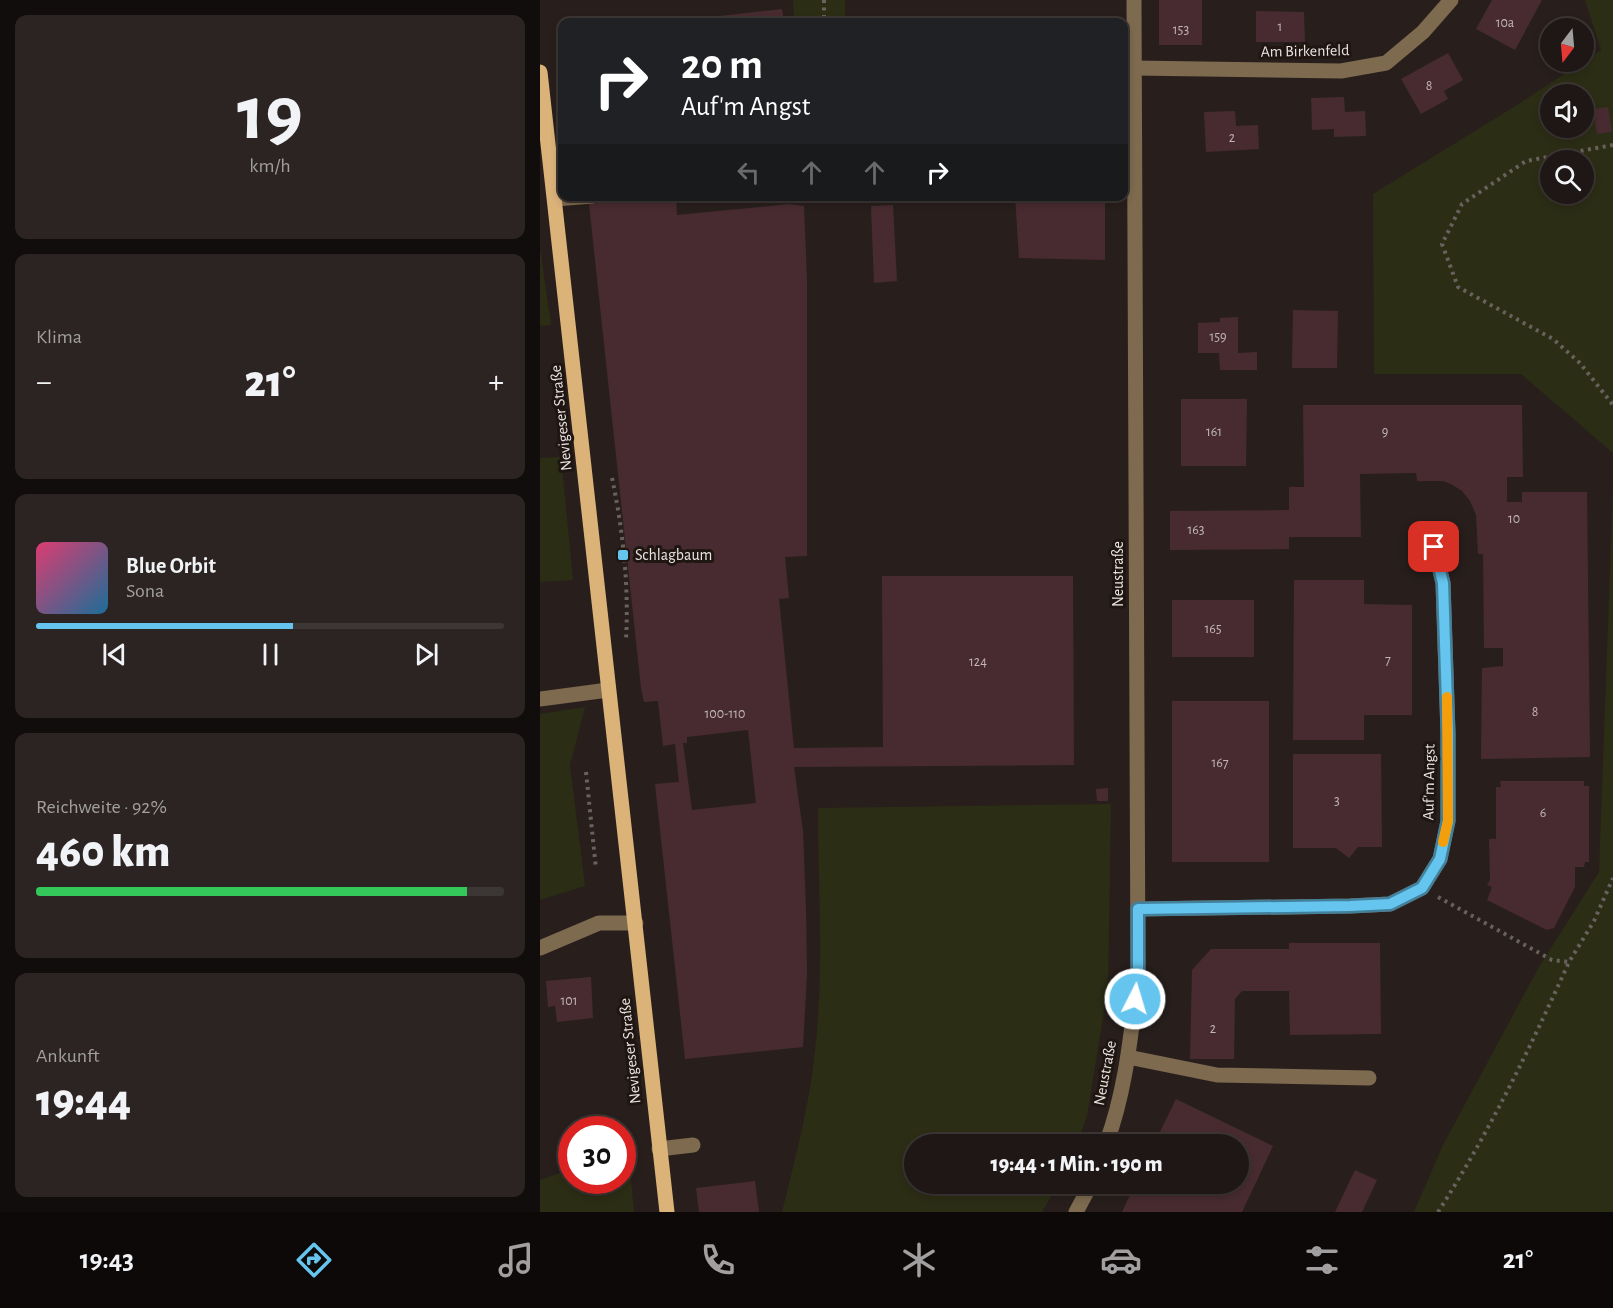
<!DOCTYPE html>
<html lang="de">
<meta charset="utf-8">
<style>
:root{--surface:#1e1715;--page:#2b2422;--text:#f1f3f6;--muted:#a19fa0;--line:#3c3634;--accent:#65c5ee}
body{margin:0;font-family:"Alegreya Sans",sans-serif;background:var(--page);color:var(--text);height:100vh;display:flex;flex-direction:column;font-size:22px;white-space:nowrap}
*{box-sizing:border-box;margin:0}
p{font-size:20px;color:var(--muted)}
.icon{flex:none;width:33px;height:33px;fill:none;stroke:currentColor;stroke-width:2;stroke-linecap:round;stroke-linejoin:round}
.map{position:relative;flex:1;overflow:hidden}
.details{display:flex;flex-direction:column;gap:15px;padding:15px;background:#100d0c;width:540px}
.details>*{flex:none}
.guide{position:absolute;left:18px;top:18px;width:570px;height:183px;border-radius:12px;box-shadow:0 3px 9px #0003,0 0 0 2px var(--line);background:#202124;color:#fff;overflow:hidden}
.needle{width:39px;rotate:196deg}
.controls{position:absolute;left:1000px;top:18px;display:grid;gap:12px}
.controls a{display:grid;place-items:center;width:54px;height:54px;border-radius:50%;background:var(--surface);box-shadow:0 3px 9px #0003,0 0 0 2px var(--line);font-size:30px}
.speed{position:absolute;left:18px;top:1116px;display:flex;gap:12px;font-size:30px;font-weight:700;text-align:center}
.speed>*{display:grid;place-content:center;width:78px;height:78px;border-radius:50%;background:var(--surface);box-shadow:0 3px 9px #0003,0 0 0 2px var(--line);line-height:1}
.speed .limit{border:9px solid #d22;background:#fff;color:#111}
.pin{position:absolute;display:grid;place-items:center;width:51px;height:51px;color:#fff;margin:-26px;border-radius:12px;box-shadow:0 3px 9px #0006}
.me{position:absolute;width:66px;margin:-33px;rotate:5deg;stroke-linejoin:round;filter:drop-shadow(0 0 4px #0008)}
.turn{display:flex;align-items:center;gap:21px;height:126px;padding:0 24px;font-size:27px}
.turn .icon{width:78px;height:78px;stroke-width:2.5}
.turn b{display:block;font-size:42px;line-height:51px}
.lanes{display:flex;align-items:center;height:57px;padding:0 24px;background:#0003;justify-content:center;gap:30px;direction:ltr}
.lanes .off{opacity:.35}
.big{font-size:45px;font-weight:800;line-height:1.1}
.details .widget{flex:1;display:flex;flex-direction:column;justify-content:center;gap:9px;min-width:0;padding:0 21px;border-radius:12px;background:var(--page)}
.details .dial{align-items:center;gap:0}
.dial b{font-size:78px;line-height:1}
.song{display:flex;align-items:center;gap:18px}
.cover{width:72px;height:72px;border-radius:9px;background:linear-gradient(135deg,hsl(340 70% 55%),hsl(200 70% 35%))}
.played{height:6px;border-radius:3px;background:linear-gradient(90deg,var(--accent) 55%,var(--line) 55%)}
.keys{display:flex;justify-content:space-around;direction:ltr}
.heat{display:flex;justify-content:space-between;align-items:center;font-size:33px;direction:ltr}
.charge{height:9px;border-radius:4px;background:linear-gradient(90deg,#34c759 92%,var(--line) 0)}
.trip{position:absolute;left:364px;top:1134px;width:345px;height:60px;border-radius:30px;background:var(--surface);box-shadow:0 3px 9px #0003,0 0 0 2px var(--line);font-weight:800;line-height:60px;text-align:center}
.tab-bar{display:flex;height:96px;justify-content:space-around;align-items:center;background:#0c0908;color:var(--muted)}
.tab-bar .icon{width:42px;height:42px}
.tab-bar .on{color:var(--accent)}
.tab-bar b{font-size:27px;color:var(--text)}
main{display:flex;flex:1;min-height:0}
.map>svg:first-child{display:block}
</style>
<main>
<section class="details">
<div class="widget dial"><b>19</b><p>km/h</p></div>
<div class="widget"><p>Klima</p>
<div class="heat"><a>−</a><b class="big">21°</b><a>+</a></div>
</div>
<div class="widget">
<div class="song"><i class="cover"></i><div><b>Blue Orbit</b><p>Sona</p></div></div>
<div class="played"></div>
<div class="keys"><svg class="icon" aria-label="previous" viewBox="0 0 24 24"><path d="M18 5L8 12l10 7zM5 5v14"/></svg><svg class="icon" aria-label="pause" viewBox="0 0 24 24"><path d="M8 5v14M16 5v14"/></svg><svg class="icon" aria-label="next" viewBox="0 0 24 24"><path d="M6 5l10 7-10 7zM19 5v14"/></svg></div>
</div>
<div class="widget"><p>Reichweite · 92%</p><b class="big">460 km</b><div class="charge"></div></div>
<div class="widget"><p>Ankunft</p><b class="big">19:44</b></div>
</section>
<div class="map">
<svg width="1073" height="1212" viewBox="0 0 1073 1212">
<rect width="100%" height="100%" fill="#281f1c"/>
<g fill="#2c2d15" fill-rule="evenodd">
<path d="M253,0H305V22H254Z"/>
<path d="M1045,0H1073V453L981,374H834L833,194L977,105L1061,50ZM1011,94H1044V128H1011ZM1011,160H1044V194H1011Z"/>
<path d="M0,248L11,325L0,326Z"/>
<path d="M21,457L33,580L0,582V458Z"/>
<path d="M1073,488V1212H874L903,1145L999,967L1059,872Z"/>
<path d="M45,707L30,765L45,886L0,900V714Z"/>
<path d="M571,804L568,986L547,1116L537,1144H375V1184H518L502,1212H242C256,1155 271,1100 276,1041C284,964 278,885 278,808Z"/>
<path d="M88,1148L94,1212H0V1180L31,1169L32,1180H82L83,1150Z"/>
</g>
<g fill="#472b30" fill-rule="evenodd">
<rect x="619" y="0" width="43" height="45"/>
<path d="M952,0H1002L975,50L936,29Z"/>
<path d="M242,9L244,22H135V21Z"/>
<path d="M716,11L764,12L765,42H716Z"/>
<path d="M908,53L923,80L904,91L908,99L881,114L861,79Z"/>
<path d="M804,97L805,112L825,111L826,136L794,137V129L772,130L771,98Z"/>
<path d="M1068,107L1072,132L1057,134L1053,109Z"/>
<path d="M695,111L696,126L718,125L719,149L666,152L664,112Z"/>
<path d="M124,196H136L137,215L249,204L264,206L267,280V556L245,557L249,598L239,599L254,748L343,747L342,576H533L534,765L254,767L263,831L266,909L267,974L263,1047L145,1059L115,784L139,782L135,744L123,746L118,701L104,702L101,688L49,204ZM208,730L216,803L152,810L143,743H147V737Z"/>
<path d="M475,196H565V260L479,258Z"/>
<path d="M353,205L357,281L334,283L331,206Z"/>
<path d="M753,310L798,311L797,368H752Z"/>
<path d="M698,317V353L717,352V370H680L679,353H658V323L680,322V318Z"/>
<path d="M641,399H707L706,466H641Z"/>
<path d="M763,405H982L983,477H967V502H982V492H1047L1050,757L941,759L942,668L963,666V648H944L943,554H938L936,515L930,501L922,491L911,484L903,481H877L876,473L820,474L821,537H749V549L630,550V511L749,510V487H764Z"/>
<path d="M754,580H824V604L872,605V715H824V740H753Z"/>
<rect x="632" y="600" width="82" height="57"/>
<rect x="632" y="701" width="97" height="161"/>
<path d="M753,754H841L842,847H818L809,858L796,848H753Z"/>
<path d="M960,781H1044V786H1049V862H1045L1044,867H1035V887L1014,928L1007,930L947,900L952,887L947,885L950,880L949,839H956V787H961Z"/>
<path d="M568,788V801H557L556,789Z"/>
<path d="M749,943H840L841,1034L750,1035L749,991H702L695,999L694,1059H650L652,970L671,949H749Z"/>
<path d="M51,977L53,1018L17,1022L15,1006L8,1007L6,981Z"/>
<path d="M636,1099L733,1146L702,1212H582L595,1184H699V1144H614Z"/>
<path d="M815,1170L837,1180L822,1212H795Z"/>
<path d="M215,1181L219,1212H159L156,1188Z"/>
</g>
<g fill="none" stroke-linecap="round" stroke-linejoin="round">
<g stroke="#69615e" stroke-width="4" stroke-dasharray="3 4.5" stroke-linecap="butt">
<path d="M284,0V22"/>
<path d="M1073,145L986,161L922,204L902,244L918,287L1013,339L1040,363L1073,405"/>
<path d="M72,478C83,530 89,586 86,640"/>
<path d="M46,772L56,869"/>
<path d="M898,897L1012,960L1029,962L1054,921L1073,878"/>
<path d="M898,1212C949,1133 990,1048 1029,962"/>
</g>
<g stroke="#7d6a4f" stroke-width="15">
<path d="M594,68L801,71L846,63L883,32L911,0"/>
<path d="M15,199L53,196"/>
<path d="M0,699L68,690"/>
<path d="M598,909L810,906L850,904L882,888L900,859L908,821V733L903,583L890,529"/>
<path d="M0,948L59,923H96"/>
<path d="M588,1057L677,1075L829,1078"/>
<path d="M566,1144C586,1091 591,1033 598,977L594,0"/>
<path d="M119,1149L153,1145"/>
<path d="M536,1212L551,1184"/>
</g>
<path stroke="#dbb379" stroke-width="15" d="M0,72L127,1212"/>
</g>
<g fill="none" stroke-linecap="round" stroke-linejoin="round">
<defs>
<path id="route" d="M595,999L598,977V909L810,906L850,904L882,888L900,859L908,821V733L903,583L894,547"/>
</defs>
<use href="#route" stroke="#42809b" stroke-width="15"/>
<use href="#route" stroke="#65c5ee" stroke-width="10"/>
<path stroke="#f59e0b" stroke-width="10" d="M903,842L908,821L907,697"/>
</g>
<rect fill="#65c5ee" stroke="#1f1612" stroke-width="2" x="77" y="549" width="12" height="12" rx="3"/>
<g text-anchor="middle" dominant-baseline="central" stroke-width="6" stroke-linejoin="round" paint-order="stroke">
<g font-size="14" fill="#c2b6b6">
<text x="965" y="23">10a</text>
<text x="740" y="27">1</text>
<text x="641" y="30">153</text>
<text x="889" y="86">8</text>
<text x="692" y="138">2</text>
<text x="678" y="337">159</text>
<text x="674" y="432">161</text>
<text x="845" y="432">9</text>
<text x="974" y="519">10</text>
<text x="656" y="530">163</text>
<text x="673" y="629">165</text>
<text x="848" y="660">7</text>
<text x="438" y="662">124</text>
<text x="995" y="712">8</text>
<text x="185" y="714">100-110</text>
<text x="680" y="763">167</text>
<text x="797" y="801">3</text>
<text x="1003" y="813">6</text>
<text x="29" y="1001">101</text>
<text x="673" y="1029">2</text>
</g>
<g font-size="16" fill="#ebe4e2" stroke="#1f1612">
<text transform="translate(765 51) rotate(-1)">Am Birkenfeld</text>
<text transform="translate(21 418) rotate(-96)">Nevigeser Straße</text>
<text transform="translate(578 574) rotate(-90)">Neustraße</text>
<text transform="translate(889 782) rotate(-89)">Auf'm Angst</text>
<text transform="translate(90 1051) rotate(-96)">Nevigeser Straße</text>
<text transform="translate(565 1073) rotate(-79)">Neustraße</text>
</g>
<g font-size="16" fill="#ebe4e2" stroke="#1f1612" text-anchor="start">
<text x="95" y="555">Schlagbaum</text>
</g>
</g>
</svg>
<div class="controls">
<a><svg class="needle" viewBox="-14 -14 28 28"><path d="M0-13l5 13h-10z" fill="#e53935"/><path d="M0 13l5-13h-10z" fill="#a19fa0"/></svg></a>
<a><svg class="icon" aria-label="sound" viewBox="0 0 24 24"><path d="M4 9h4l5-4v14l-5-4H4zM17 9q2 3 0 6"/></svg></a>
<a><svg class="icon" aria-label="search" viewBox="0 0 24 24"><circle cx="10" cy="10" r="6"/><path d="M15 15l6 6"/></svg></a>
</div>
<div class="speed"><div class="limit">30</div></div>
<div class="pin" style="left:894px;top:547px;background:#d93025"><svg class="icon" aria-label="arrive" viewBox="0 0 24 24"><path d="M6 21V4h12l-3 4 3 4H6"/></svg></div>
<svg class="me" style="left:595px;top:999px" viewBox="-20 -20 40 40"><circle r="17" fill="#65c5ee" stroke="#fff" stroke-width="3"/><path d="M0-11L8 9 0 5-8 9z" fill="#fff"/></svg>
<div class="trip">19:44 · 1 Min. · 190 m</div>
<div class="guide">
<div class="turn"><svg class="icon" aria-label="right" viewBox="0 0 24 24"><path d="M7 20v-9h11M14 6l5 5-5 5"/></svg><div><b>20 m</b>Auf'm Angst</div></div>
<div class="lanes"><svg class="icon off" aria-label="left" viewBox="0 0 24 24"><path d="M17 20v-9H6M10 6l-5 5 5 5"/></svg><svg class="icon off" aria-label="ahead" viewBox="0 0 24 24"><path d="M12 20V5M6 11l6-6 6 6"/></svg><svg class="icon off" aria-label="ahead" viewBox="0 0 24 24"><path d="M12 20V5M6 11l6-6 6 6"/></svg><svg class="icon" aria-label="right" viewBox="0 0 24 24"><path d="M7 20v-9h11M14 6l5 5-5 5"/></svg></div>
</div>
</div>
</main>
<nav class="tab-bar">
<b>19:43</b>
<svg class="icon on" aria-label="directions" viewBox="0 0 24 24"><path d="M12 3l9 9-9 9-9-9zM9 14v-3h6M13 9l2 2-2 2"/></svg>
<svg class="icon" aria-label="music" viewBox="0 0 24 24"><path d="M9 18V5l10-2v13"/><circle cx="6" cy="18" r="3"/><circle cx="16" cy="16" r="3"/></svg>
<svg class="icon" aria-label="phone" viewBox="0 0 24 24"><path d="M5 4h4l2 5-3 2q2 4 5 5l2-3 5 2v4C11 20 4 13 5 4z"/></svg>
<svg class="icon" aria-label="climate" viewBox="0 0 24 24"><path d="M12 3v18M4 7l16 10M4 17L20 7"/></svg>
<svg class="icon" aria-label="car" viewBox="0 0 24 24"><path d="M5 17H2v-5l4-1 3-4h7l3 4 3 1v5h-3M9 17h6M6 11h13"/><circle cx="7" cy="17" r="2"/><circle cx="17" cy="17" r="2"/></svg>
<svg class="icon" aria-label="filters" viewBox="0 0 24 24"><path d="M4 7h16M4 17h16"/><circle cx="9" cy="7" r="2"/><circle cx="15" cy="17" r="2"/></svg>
<b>21°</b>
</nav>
